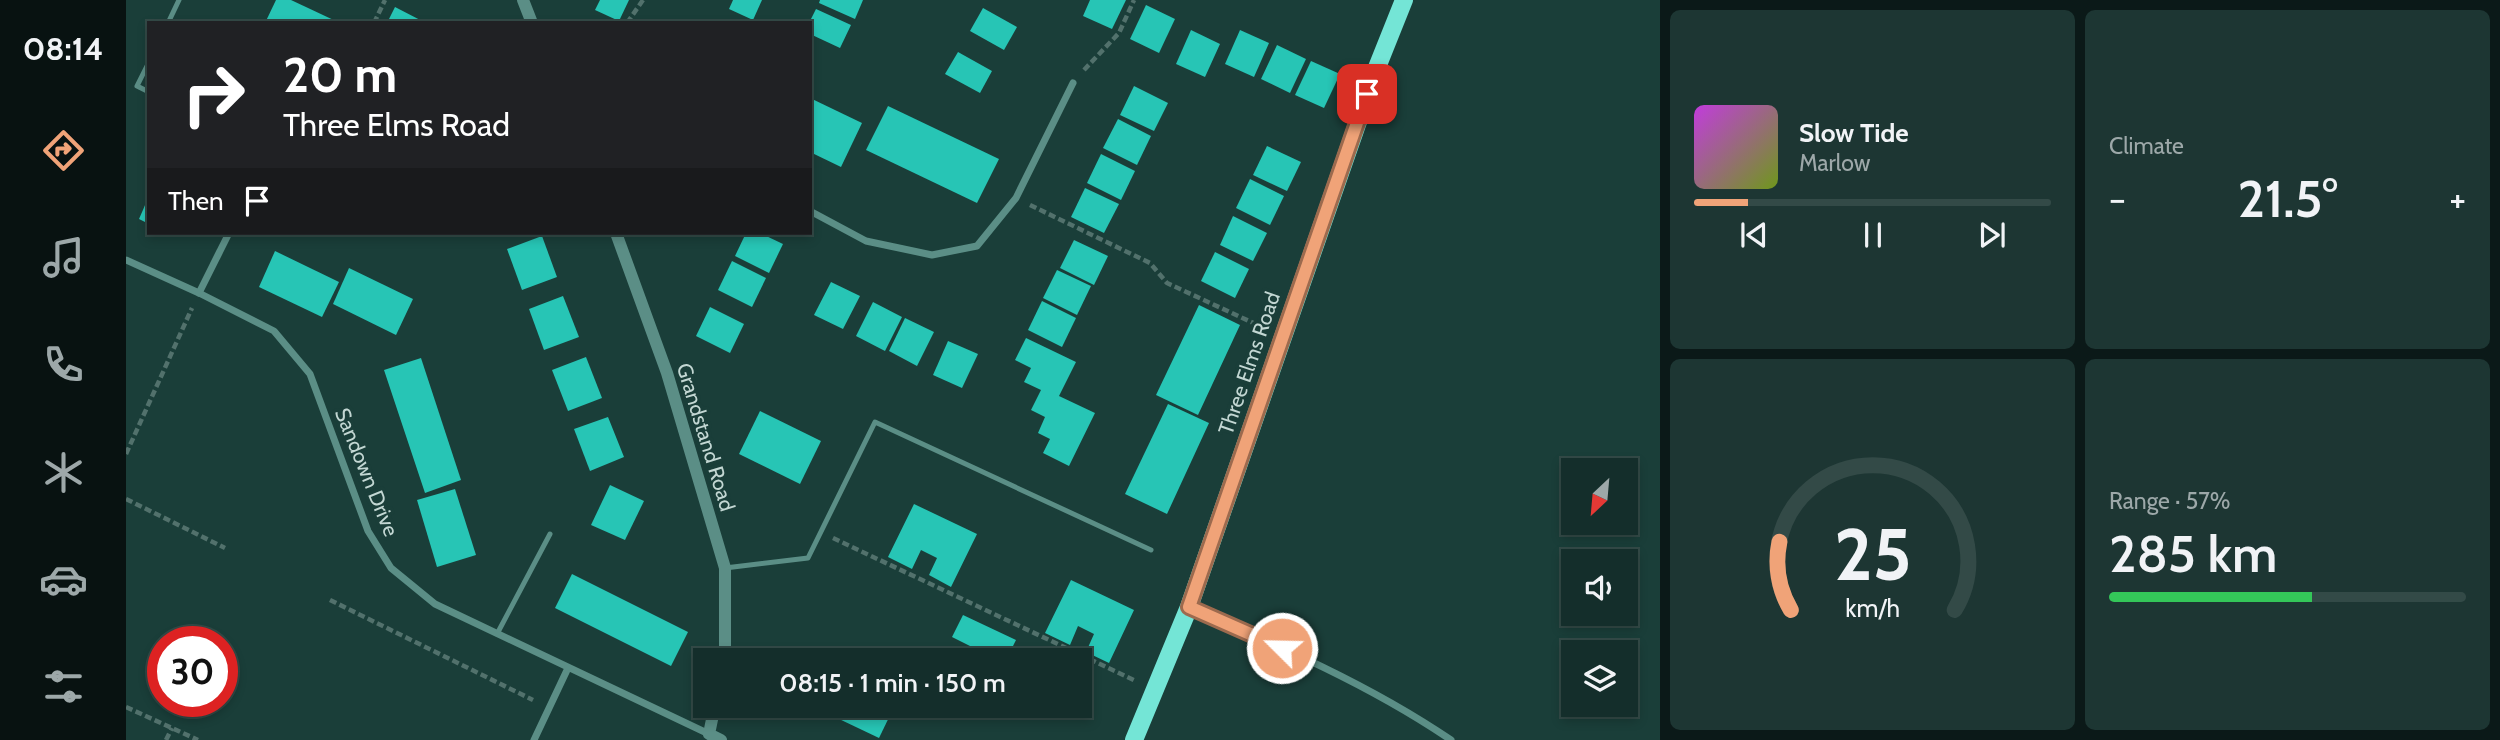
<!DOCTYPE html>
<meta charset="utf-8">
<style>
:root{--surface:#142e2b;--page:#1d3633;--text:#f1f3f6;--muted:#9da8a9;--line:#334a47;--accent:#f0a378}
body{margin:0;font-family:Cabin,sans-serif;background:var(--page);color:var(--text);height:100vh;display:flex;flex-direction:column;font-size:26px;white-space:nowrap}
*{box-sizing:border-box;margin:0}
p{font-size:23px;color:var(--muted)}
.icon{flex:none;width:38px;height:38px;fill:none;stroke:currentColor;stroke-width:2;stroke-linecap:round;stroke-linejoin:round}
.map{position:relative;flex:1;overflow:hidden}
.side{display:flex;flex-direction:column;gap:10px;padding:10px;background:#0b1918;width:840px}
.side>*{flex:none}
.hud{position:absolute;left:21px;top:21px;width:665px;height:214px;border-radius:0px;box-shadow:0 4px 10px #0003,0 0 0 2px var(--line);background:#202124;color:#fff;overflow:hidden}
.needle{width:46px;rotate:206deg}
.controls{position:absolute;left:1435px;top:458px;display:grid;gap:14px}
.controls a{display:grid;place-items:center;width:77px;height:77px;border-radius:0px;background:var(--surface);box-shadow:0 4px 10px #0003,0 0 0 2px var(--line);font-size:35px}
.speed{position:absolute;left:21px;top:626px;display:flex;gap:14px;font-size:35px;font-weight:700;text-align:center}
.speed>*{display:grid;place-content:center;width:91px;height:91px;border-radius:50%;background:var(--surface);box-shadow:0 4px 10px #0003,0 0 0 2px var(--line);line-height:1}
.speed .limit{border:10px solid #d22;background:#fff;color:#111}
.pin{position:absolute;display:grid;place-items:center;width:60px;height:60px;color:#fff;margin:-30px;border-radius:14px;box-shadow:0 4px 10px #0006}
.me{position:absolute;width:77px;margin:-38px;rotate:293deg;stroke-linejoin:round;filter:drop-shadow(0 0 5px #0008)}
.turn{display:flex;align-items:center;gap:24px;height:147px;padding:0 21px;font-size:32px}
.turn .icon{width:91px;height:91px;stroke-width:2.5}
.turn b{display:block;font-size:49px;line-height:60px}
.then{display:flex;align-items:center;height:66px;padding:0 21px;background:#0003;gap:14px;font-size:26px}
.big{font-size:52px;font-weight:600;line-height:1.1}
.side .tile{flex:1;display:flex;flex-direction:column;justify-content:center;gap:10px;min-width:0;padding:0 24px;border-radius:10px;background:var(--page)}
.side .dial{align-items:center;gap:0}
.dial svg{height:182px;overflow:visible;fill:none;stroke:var(--line);stroke-width:7;stroke-linecap:round;text-anchor:middle}
.dial text{fill:var(--text);stroke:none}
.song{display:flex;align-items:center;gap:21px}
.cover{width:84px;height:84px;border-radius:10px;background:linear-gradient(135deg,hsl(290 70% 55%),hsl(80 70% 35%))}
.played{height:7px;border-radius:4px;background:linear-gradient(90deg,var(--accent) 15%,var(--line) 15%)}
.keys{display:flex;justify-content:space-around;direction:ltr}
.heat{display:flex;justify-content:space-between;align-items:center;font-size:38px;direction:ltr}
.charge{height:10px;border-radius:5px;background:linear-gradient(90deg,#34c759 57%,var(--line) 0)}
.side .tiles{flex:1;display:grid;gap:10px;grid-template-columns:repeat(2,1fr)}
.trip{position:absolute;left:567px;top:648px;width:399px;height:70px;border-radius:0px;background:var(--surface);box-shadow:0 4px 10px #0003,0 0 0 2px var(--line);font-weight:600;line-height:70px;text-align:center}
main{display:flex;flex:1;min-height:0}
.tab-bar{display:flex;flex-direction:column;width:126px;justify-content:space-around;align-items:center;background:#081211;color:var(--muted)}
.tab-bar .icon{width:49px;height:49px}
.tab-bar .selected{color:var(--accent)}
.tab-bar b{font-size:32px;color:var(--text)}
.map>svg:first-child{display:block}
</style>
<main>
<nav class="tab-bar">
<b>08:14</b>
<svg class="icon selected" aria-label="directions" viewBox="0 0 24 24"><path d="M12 3l9 9-9 9-9-9zM9 14v-3h6M13 9l2 2-2 2"/></svg>
<svg class="icon" aria-label="music" viewBox="0 0 24 24"><path d="M9 18V5l10-2v13"/><circle cx="6" cy="18" r="3"/><circle cx="16" cy="16" r="3"/></svg>
<svg class="icon" aria-label="phone" viewBox="0 0 24 24"><path d="M5 4h4l2 5-3 2q2 4 5 5l2-3 5 2v4C11 20 4 13 5 4z"/></svg>
<svg class="icon" aria-label="climate" viewBox="0 0 24 24"><path d="M12 3v18M4 7l16 10M4 17L20 7"/></svg>
<svg class="icon" aria-label="car" viewBox="0 0 24 24"><path d="M5 17H2v-5l4-1 3-4h7l3 4 3 1v5h-3M9 17h6M6 11h13"/><circle cx="7" cy="17" r="2"/><circle cx="17" cy="17" r="2"/></svg>
<svg class="icon" aria-label="filters" viewBox="0 0 24 24"><path d="M4 7h16M4 17h16"/><circle cx="9" cy="7" r="2"/><circle cx="15" cy="17" r="2"/></svg>
</nav>
<div class="map">
<svg width="1534" height="740" viewBox="0 0 1534 740">
<rect width="100%" height="100%" fill="#1a3e39"/>
<g fill="#27c5b5">
<path d="M150,0H165L214,23H139Z"/>
<path d="M474,0H503L493,21L469,10Z"/>
<path d="M607,0H636L627,20L603,9Z"/>
<path d="M694,0H737L729,19L693,3Z"/>
<path d="M964,0H1000L986,29L957,16Z"/>
<path d="M1020,5L1049,19L1033,53L1004,39Z"/>
<path d="M269,7L300,23H261Z"/>
<path d="M857,8L891,27L878,50L844,31Z"/>
<path d="M690,9L725,25L714,48L684,34L683,23Z"/>
<path d="M1065,30L1094,44L1079,77L1050,64Z"/>
<path d="M1114,30L1143,43L1128,77L1099,64Z"/>
<path d="M1151,45L1180,59L1164,93L1135,79Z"/>
<path d="M832,52L866,71L854,93L819,74Z"/>
<path d="M1185,61L1214,74L1198,108L1169,95Z"/>
<path d="M1008,86L1042,103L1028,131L994,115Z"/>
<path d="M684,98L736,123L715,167L684,152Z"/>
<path d="M762,106L873,159L851,203L740,150Z"/>
<path d="M992,119L1025,136L1011,165L977,148Z"/>
<path d="M1141,146L1175,162L1161,191L1127,175Z"/>
<path d="M975,154L1009,171L995,200L961,183Z"/>
<path d="M1124,179L1158,196L1144,225L1110,208Z"/>
<path d="M959,188L993,204L978,233L945,217Z"/>
<path d="M23,196V224L13,219Z"/>
<path d="M1107,216L1141,233L1127,261L1094,245Z"/>
<path d="M620,233H634L657,244L643,273L609,256Z"/>
<path d="M416,236L431,277L396,290L381,249Z"/>
<path d="M948,240L982,256L968,285L934,268Z"/>
<path d="M149,251L213,282L196,317L133,287Z"/>
<path d="M1089,252L1123,269L1109,298L1075,281Z"/>
<path d="M606,261L640,278L626,307L592,290Z"/>
<path d="M223,268L287,299L270,335L207,304Z"/>
<path d="M931,270L965,286L951,315L917,298Z"/>
<path d="M705,282L734,296L717,329L688,315Z"/>
<path d="M437,296L453,337L418,350L403,309Z"/>
<path d="M916,301L950,318L936,347L902,330Z"/>
<path d="M747,302L776,317L759,351L730,336Z"/>
<path d="M1073,305L1114,325L1072,415L1030,395Z"/>
<path d="M584,307L618,324L604,353L570,336Z"/>
<path d="M779,318L808,332L791,366L763,351Z"/>
<path d="M900,338L950,362L933,396L969,413L943,466L917,453L924,439L912,433L919,417L905,410L915,390L898,382L905,368L889,360Z"/>
<path d="M822,341L852,354L836,388L807,375Z"/>
<path d="M460,357L476,398L442,411L426,370Z"/>
<path d="M295,358L335,480L299,493L258,370Z"/>
<path d="M1042,404L1083,423L1041,514L999,494Z"/>
<path d="M634,411L695,441L674,484L613,454Z"/>
<path d="M482,417L498,457L464,471L448,429Z"/>
<path d="M484,485L518,501L499,540L465,525Z"/>
<path d="M329,489L350,555L311,567L291,500Z"/>
<path d="M788,504L851,534L825,587L803,575L811,558L795,550L786,569L762,557Z"/>
<path d="M446,574L562,632L545,666L429,608Z"/>
<path d="M945,580L1008,610L983,663L960,652L968,634L952,626L944,645L919,633Z"/>
<path d="M837,615L890,640L880,660H838L844,646L826,637Z"/>
<path d="M691,705H769L753,738L690,708Z"/>
</g>
<g fill="none" stroke-linecap="round" stroke-linejoin="round">
<g stroke="#52716c" stroke-width="4.5" stroke-dasharray="7 3.5" stroke-linecap="butt">
<path d="M248,23L259,0"/>
<path d="M501,23L517,0"/>
<path d="M958,70L993,33L1008,0"/>
<path d="M904,205L1024,263L1041,283L1136,327"/>
<path d="M0,454L66,308"/>
<path d="M0,499L99,548"/>
<path d="M707,538L1010,681"/>
<path d="M204,600L407,700"/>
<path d="M0,707L72,740"/>
<path d="M40,740L46,728"/>
</g>
<g stroke="#5b8e86" stroke-width="5">
<path d="M42,23L53,0"/>
<path d="M23,62L11,86L23,92"/>
<path d="M599,568L682,558L749,422L1025,550"/>
<path d="M371,634L424,534"/>
</g>
<g stroke="#5b8e86" stroke-width="7">
<path d="M684,211L740,241L806,255L851,246L890,198L947,83"/>
<path d="M0,260L73,293L148,331L184,374L242,531L265,568L309,604L583,734"/>
<path d="M73,293L103,233"/>
<path d="M1064,608C1154,646 1244,685 1325,740"/>
<path d="M408,740L442,668"/>
</g>
<g stroke="#5b8e86" stroke-width="12">
<path d="M397,0L406,23"/>
<path d="M490,233L541,373L599,568V660"/>
<path d="M589,705L583,734L595,740"/>
</g>
<path stroke="#74e5d6" stroke-width="18" d="M1008,740L1063,607L1250,70L1278,0"/>
</g>
<g fill="none" stroke-linecap="round" stroke-linejoin="round">
<defs>
<path id="route" d="M1156,648L1063,607L1241,94"/>
</defs>
<use href="#route" stroke="#9c6a4e" stroke-width="18"/>
<use href="#route" stroke="#f0a378" stroke-width="12"/>
</g>
<g text-anchor="middle" dominant-baseline="central" stroke-width="7" stroke-linejoin="round" paint-order="stroke">
<g font-size="21" fill="#c3d7d3" stroke="#1a3e39">
<text transform="translate(1123 363) rotate(-71)">Three Elms Road</text>
<text transform="translate(580 437) rotate(73)">Grandstand Road</text>
<text transform="translate(241 472) rotate(68)">Sandown Drive</text>
</g>
</g>
</svg>
<div class="controls">
<a><svg class="needle" viewBox="-14 -14 28 28"><path d="M0-13l5 13h-10z" fill="#e53935"/><path d="M0 13l5-13h-10z" fill="#9da8a9"/></svg></a>
<a><svg class="icon" aria-label="sound" viewBox="0 0 24 24"><path d="M4 9h4l5-4v14l-5-4H4zM17 9q2 3 0 6"/></svg></a>
<a><svg class="icon" aria-label="layers" viewBox="0 0 24 24"><path d="M12 4l9 5-9 5-9-5zM3 14l9 5 9-5"/></svg></a>
</div>
<div class="speed"><div class="limit">30</div></div>
<div class="pin" style="left:1241px;top:94px;background:#d93025"><svg class="icon" aria-label="arrive" viewBox="0 0 24 24"><path d="M6 21V4h12l-3 4 3 4H6"/></svg></div>
<svg class="me" style="left:1156px;top:648px" viewBox="-20 -20 40 40"><circle r="17" fill="#f0a378" stroke="#fff" stroke-width="3"/><path d="M0-11L8 9 0 5-8 9z" fill="#fff"/></svg>
<div class="trip">08:15 · 1 min · 150 m</div>
<div class="hud">
<div class="turn"><svg class="icon" aria-label="right" viewBox="0 0 24 24"><path d="M7 20v-9h11M14 6l5 5-5 5"/></svg><div><b>20 m</b>Three Elms Road</div></div>
<div class="then">Then<svg class="icon" aria-label="arrive" viewBox="0 0 24 24"><path d="M6 21V4h12l-3 4 3 4H6"/></svg></div>
</div>
</div>
<section class="side">
<div class="tiles">
<div class="tile">
<div class="song"><i class="cover"></i><div><b>Slow Tide</b><p>Marlow</p></div></div>
<div class="played"></div>
<div class="keys"><svg class="icon" aria-label="previous" viewBox="0 0 24 24"><path d="M18 5L8 12l10 7zM5 5v14"/></svg><svg class="icon" aria-label="pause" viewBox="0 0 24 24"><path d="M8 5v14M16 5v14"/></svg><svg class="icon" aria-label="next" viewBox="0 0 24 24"><path d="M6 5l10 7-10 7zM19 5v14"/></svg></div>
</div>
<div class="tile"><p>Climate</p>
<div class="heat"><a>−</a><b class="big">21.5°</b><a>+</a></div>
</div>
<div class="tile dial"><svg viewBox="0 0 100 80">
<path d="M14 69A42 42 0 1 1 86 69"/>
<path d="M14 69A42 42 0 0 1 9 39" stroke="#f0a378"/>
<text x="50" y="56" font-size="32" font-weight="700">25</text>
<text x="50" y="72" font-size="11">km/h</text>
</svg></div>
<div class="tile"><p>Range · 57%</p><b class="big">285 km</b><div class="charge"></div></div>
</div>
</section>
</main>
